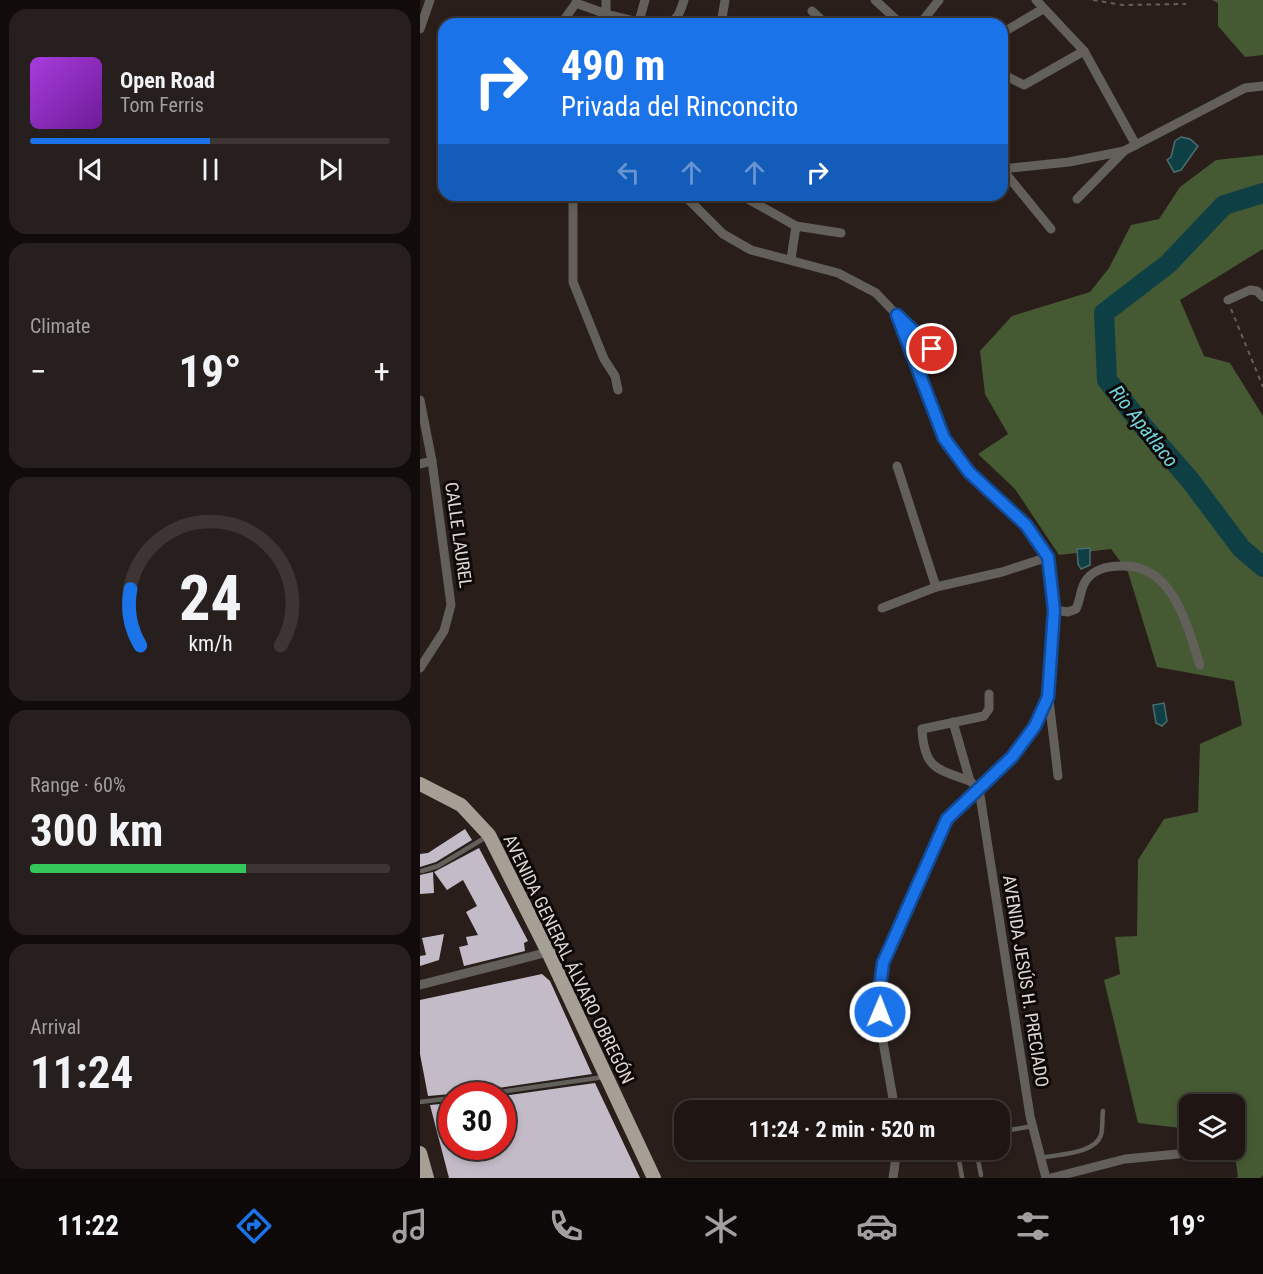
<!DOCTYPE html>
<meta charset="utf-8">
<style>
:root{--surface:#1f1614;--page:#271f1d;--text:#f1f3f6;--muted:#a19fa0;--line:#3c3534;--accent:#1a73e8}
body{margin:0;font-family:"Roboto Condensed",sans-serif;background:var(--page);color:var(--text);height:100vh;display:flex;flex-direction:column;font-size:22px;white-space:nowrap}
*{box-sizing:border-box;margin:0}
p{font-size:20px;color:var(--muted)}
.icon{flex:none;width:33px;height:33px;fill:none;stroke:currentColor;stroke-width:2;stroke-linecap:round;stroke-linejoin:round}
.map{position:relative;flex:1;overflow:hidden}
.sheet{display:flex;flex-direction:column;gap:9px;padding:9px;background:#110c0b;width:420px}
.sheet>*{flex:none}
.banner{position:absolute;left:18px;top:18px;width:570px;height:183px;border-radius:18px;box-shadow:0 3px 9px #0003,0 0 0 2px var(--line);background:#1a73e8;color:#fff;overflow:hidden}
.fabs{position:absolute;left:759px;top:1094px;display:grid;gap:12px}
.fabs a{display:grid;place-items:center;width:66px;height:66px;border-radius:12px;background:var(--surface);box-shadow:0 3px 9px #0003,0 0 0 2px var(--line);font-size:30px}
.speed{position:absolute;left:18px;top:1082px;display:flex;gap:12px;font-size:30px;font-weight:700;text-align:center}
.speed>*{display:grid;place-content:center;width:78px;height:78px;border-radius:50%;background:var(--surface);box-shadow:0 3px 9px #0003,0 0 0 2px var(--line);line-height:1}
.speed .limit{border:9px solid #d22;background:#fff;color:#111}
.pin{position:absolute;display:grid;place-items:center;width:51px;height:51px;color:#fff;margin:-26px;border:3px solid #fff;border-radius:50%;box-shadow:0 2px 6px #0007}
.me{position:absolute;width:66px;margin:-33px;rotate:1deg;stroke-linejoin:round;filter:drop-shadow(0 0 4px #0008)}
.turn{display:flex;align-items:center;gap:21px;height:126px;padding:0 24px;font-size:27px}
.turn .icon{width:78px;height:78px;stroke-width:2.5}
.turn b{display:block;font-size:42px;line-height:51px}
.lanes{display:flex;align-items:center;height:57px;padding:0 24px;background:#0003;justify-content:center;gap:30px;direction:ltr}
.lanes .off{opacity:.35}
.big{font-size:45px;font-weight:700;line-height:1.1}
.sheet .widget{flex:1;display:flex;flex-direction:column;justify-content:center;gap:9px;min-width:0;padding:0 21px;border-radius:18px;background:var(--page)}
.sheet .dial{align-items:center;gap:0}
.dial svg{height:156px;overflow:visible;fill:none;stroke:var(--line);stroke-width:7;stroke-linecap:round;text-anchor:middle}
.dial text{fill:var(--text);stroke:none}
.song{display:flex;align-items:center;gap:18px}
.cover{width:72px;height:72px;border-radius:9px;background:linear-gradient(135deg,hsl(280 70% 55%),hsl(280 70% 35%))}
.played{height:6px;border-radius:3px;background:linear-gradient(90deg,var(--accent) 50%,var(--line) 50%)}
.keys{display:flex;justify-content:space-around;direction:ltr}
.heat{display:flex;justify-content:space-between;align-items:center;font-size:33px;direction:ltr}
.charge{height:9px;border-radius:4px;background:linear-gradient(90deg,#34c759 60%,var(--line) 0)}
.trip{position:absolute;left:254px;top:1100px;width:336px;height:60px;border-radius:18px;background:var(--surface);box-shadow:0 3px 9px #0003,0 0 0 2px var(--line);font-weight:700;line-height:60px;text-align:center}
.menu{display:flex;height:96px;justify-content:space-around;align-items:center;background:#0c0908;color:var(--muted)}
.menu .icon{width:42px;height:42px}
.menu .active{color:var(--accent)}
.menu b{font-size:27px;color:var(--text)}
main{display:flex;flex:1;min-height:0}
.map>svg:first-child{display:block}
</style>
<main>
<section class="sheet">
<div class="widget">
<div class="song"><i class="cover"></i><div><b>Open Road</b><p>Tom Ferris</p></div></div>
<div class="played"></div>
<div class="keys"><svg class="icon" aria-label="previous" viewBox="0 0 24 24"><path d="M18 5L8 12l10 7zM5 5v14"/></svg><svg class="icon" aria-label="pause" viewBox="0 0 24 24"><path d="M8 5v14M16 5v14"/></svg><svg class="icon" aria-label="next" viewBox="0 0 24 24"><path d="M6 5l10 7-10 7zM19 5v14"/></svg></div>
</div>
<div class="widget"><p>Climate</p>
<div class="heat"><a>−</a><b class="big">19°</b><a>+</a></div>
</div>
<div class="widget dial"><svg viewBox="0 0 100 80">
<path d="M14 69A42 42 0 1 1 86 69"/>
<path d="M14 69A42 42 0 0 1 9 40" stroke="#1a73e8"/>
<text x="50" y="56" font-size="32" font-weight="700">24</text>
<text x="50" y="72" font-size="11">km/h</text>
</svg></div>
<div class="widget"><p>Range · 60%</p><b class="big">300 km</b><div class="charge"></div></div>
<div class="widget"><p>Arrival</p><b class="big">11:24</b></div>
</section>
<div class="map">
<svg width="843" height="1178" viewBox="0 0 843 1178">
<rect width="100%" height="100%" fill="#291e1a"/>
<g fill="#455932">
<path d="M792,0H843V55L825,57L798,26V3Z"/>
<path d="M843,155V249L760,300L784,356L810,363L843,416V1175L840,1178H814L818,1177L814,1149V1104H770L769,1129L718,1123L684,980L700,974L695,937L717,936L718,860L744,819L778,812L780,744L822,725L814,681L737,667L708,572L691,549L639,555L595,489L558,454L588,434L565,394L560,351L592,316L670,292L689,268L711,225L739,219L760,187L796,160Z"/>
</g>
<g fill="#0d3f44" stroke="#4c6d6f" stroke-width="1.5">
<path d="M761,137L770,139L778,146L761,170L754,172L747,160L751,157L755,141Z"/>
<path d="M670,548V565L661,569L658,564L657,549Z"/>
<path d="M744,703L747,721L742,726L736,723L733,705Z"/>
</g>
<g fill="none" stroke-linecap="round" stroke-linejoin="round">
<path stroke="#0d3f44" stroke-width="20" d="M843,193L804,205L748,264L684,313L687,380L723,426L770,480L821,548L843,567"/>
</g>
<g fill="#c3bcc8">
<path d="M45,829L52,840L16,862L0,867V854L8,853Z"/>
<path d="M59,848L108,941L104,943L105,951L44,966L39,947L48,945L46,937L58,935L46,912L57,906L43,880L27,890L14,872Z"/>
<path d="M13,872L14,893L0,894V875Z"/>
<path d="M24,934L19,960L0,966V956L6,955L2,938Z"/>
<path d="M122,974L130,981L172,1074L58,1091L55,1095L31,1094L8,1096L0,1054V1000Z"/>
<path d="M175,1083L220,1178H29L10,1105L32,1103V1146H82V1096Z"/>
</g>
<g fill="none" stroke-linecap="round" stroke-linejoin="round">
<g stroke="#675d59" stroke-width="2" stroke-dasharray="4.5 4.5" stroke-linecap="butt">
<path d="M673,0L702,5L766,4"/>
<path d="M811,309L843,387"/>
</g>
<g stroke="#63605b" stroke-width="4.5">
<path d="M2,871L18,866L68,836"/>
<path d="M59,1095L184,1077"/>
<path d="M0,1102L32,1098"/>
<path d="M579,1132L613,1126"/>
<path d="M537,1149L542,1177"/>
<path d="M556,1149L561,1175"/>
<path d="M621,1158C638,1154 675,1154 681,1135C683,1128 682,1118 683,1111"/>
</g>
<g stroke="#63605b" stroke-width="9">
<path d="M455,0L481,24"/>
<path d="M616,0L664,51L716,145"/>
<path d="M156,3L186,14L227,24"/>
<path d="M392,11L406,24"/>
<path d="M186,14V0"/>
<path d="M219,21L225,0"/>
<path d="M141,24L156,3"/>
<path d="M243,24C258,22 260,12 264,0"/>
<path d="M301,24L305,0"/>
<path d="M500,24L519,0"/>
<path d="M0,29L10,0"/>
<path d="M582,33L623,9"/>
<path d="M582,74L604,85L664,51"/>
<path d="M582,169L649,162L704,151L825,88L843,86"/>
<path d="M582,169L631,229"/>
<path d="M153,195V282L184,359L195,376L198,390"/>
<path d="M264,195L303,234L331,250L418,273L456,293L477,315L524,438L549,472L606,525L628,557L634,610L628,697L616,726L592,757L527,819L463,963L459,995L461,1030L475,1110"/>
<path d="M321,195L376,226L421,233"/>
<path d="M657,199L704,151"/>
<path d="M371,259L376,226"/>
<path d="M808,300L830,290L837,291L843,297"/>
<path d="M481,318L512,349"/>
<path d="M0,400L12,461L31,605L24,631L0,668"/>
<path d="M0,464L12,461"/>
<path d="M477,466L516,587"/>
<path d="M462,608L516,587L582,572L628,557"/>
<path d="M634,610L648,612L656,609C661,599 660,587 667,579C675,569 689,566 701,566C753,563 767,626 780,665"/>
<path d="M629,700L638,776"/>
<path d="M533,722L550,781L559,789L610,1116L626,1178"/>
<path d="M550,781C516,769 504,768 502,729L564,716L569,709V694"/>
<path d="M0,985L128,952"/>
<path d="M473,1178L477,1149"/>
<path d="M631,1178L705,1159L758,1154"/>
</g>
<g stroke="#a59f95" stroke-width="14">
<path d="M0,784L41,805L69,835L128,952L234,1178"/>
<path d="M0,1153L7,1178"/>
</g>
</g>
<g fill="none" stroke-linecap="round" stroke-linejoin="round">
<defs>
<path id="route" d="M460,1012L459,994L463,963L527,819L592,757L615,726L628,697L634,610L628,557L606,525L549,472L524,438L477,315L512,349"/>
</defs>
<use href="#route" stroke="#114b97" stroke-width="15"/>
<use href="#route" stroke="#1a73e8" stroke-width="10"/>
</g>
<g text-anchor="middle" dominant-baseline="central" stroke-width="6" stroke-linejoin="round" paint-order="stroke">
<g font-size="18" fill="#dfd7d4" stroke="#0e0908">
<text transform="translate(39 535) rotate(82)">CALLE LAUREL</text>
<text transform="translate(149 959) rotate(64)">AVENIDA GENERAL ÁLVARO OBREGÓN</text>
<text transform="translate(606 981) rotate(81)">AVENIDA JESÚS H. PRECIADO</text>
</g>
<g font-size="20" font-style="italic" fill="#72d6df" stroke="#0e0908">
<text transform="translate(724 426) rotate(52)">Rio Apatlaco</text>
</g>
</g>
</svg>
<div class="fabs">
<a><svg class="icon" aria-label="layers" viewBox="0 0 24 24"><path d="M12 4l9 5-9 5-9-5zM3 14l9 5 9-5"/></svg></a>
</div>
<div class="speed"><div class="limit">30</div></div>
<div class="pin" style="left:512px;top:349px;background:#d93025"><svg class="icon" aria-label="arrive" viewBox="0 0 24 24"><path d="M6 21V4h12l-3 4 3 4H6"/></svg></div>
<svg class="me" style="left:460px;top:1012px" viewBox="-20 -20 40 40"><circle r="17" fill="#1a73e8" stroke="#fff" stroke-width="3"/><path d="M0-11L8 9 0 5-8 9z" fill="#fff"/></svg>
<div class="trip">11:24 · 2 min · 520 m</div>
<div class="banner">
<div class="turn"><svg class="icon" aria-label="right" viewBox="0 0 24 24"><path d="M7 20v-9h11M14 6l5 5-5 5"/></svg><div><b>490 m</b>Privada del Rinconcito</div></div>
<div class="lanes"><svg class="icon off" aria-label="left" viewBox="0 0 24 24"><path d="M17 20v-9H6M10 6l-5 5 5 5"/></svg><svg class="icon off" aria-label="ahead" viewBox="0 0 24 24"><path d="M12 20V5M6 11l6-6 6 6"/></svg><svg class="icon off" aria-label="ahead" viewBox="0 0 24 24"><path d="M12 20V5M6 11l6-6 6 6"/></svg><svg class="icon" aria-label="right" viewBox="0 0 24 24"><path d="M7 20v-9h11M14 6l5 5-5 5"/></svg></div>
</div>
</div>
</main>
<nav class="menu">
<b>11:22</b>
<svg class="icon active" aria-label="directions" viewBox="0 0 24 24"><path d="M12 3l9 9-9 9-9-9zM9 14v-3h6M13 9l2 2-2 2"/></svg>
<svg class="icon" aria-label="music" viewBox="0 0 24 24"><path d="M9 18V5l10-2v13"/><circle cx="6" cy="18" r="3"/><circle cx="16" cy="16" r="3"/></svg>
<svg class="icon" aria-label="phone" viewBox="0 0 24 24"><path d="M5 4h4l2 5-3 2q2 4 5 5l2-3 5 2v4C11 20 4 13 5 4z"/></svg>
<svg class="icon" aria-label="climate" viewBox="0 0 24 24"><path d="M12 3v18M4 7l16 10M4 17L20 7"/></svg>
<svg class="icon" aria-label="car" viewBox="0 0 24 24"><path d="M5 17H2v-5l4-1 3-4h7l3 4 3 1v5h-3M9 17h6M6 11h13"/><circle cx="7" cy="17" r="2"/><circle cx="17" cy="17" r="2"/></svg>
<svg class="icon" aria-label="filters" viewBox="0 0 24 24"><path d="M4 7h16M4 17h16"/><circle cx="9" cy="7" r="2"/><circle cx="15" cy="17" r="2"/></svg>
<b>19°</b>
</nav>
